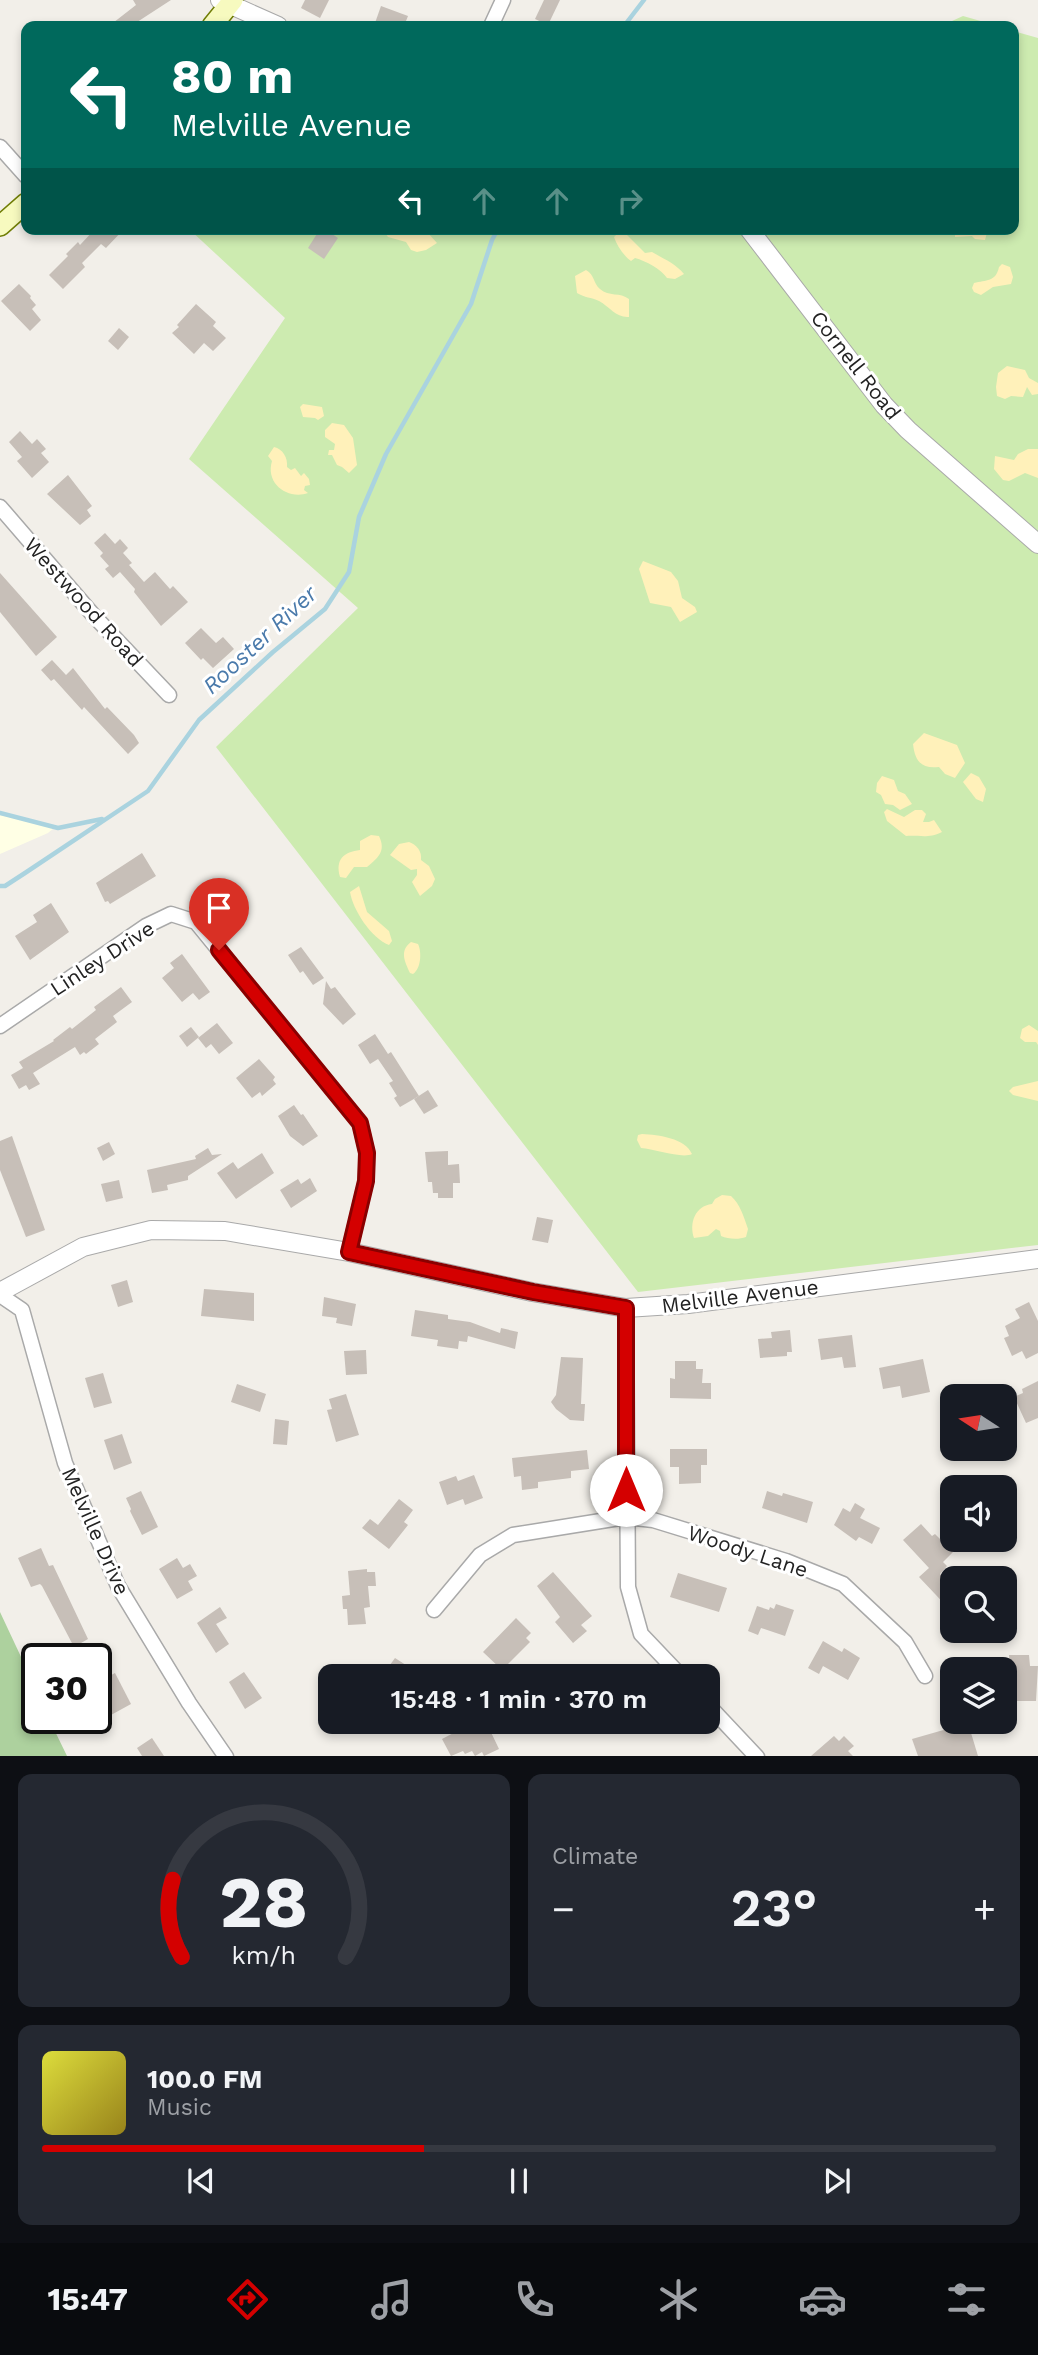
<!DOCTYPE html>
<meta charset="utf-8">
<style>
:root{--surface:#171b24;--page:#242831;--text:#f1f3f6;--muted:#9ea1a6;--line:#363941;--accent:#d40000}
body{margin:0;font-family:"Work Sans",sans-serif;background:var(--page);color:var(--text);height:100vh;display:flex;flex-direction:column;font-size:26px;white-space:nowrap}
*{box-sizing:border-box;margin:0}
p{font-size:23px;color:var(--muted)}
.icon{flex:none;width:38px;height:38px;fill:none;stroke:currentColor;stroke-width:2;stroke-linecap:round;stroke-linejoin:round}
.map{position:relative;height:1756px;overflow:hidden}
.side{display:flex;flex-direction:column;gap:18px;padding:18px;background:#0d0f14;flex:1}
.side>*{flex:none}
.top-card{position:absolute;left:21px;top:21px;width:998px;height:214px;border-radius:14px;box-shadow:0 4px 10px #0003;background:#00695c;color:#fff;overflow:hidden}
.needle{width:46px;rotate:282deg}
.buttons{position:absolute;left:940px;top:1384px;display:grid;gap:14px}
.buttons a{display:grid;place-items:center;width:77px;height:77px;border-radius:14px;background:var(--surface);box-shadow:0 4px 10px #0003;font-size:35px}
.speed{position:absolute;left:21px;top:1643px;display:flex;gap:14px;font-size:35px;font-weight:700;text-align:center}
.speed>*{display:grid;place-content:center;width:91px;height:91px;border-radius:50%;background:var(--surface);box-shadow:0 4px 10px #0003;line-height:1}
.speed .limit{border:4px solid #111;border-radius:10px;background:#fff;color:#111}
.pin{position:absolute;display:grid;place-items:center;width:60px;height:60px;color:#fff;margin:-72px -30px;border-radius:50% 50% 50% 0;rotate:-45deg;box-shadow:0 0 7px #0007}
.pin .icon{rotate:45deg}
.me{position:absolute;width:77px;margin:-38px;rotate:0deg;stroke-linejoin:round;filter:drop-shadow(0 0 5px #0008)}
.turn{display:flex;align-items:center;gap:24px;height:147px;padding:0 35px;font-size:32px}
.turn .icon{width:91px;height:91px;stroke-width:2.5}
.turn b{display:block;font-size:49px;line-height:60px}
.lanes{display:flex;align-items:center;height:66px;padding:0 35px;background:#0003;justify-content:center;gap:35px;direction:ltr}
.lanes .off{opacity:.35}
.big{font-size:52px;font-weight:600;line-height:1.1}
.side .widget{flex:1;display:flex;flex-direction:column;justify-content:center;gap:10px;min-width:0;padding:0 24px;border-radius:14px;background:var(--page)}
.side .dial{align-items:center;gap:0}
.dial svg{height:182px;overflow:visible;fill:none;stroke:var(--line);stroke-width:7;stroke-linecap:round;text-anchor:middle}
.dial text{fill:var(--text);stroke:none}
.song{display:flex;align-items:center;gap:21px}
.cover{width:84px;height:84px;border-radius:10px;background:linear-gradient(135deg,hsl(60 70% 55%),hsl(50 70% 35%))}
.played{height:7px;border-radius:4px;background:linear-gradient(90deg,var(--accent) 40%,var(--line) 40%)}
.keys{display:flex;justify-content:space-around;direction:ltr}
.heat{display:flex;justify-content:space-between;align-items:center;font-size:38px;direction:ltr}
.side .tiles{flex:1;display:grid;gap:18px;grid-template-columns:1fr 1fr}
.widget:last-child{grid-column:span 2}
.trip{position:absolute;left:318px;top:1664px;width:402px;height:70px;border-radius:14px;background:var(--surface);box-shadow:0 4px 10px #0003;font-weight:600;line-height:70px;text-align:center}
.menu{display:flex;height:112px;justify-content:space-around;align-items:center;background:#090b0e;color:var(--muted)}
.menu .icon{width:49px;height:49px}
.menu .selected{color:var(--accent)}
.menu b{font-size:32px;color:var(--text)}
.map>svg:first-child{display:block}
</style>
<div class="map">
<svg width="1038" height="1757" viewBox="0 0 1038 1757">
<rect width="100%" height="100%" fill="#f2efe9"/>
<path fill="#ffffe5" d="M0,815L54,828L48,833L0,854Z"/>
<g fill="#cdebb0">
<path d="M963,16L998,26H941Z"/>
<path d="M1013,31L1038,38V1245L638,1292L216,747L358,608L189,459L285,318L189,229H261L265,232L267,229H1013Z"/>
</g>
<path fill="#add19e" d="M0,1612L37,1691V1718L49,1719L67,1756H0Z"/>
<g fill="#fff1ba">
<path d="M406,229L408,232L428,233L437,243L426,250L417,252L411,250L406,242L388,237L383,230Z"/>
<path d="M955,229H988L985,240L975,239L972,236L955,237Z"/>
<path d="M619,232L626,234L645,253L652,252C664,259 676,264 684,274L675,279L667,278C661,269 646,261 635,258L631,261C624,256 617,246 614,237Z"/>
<path d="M1002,264L1010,267L1013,277L1011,284L993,287L981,295L974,292L972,288L974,283C986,280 996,282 999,267Z"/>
<path d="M586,270C595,275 593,283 600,289C609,297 620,292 629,299V317C616,318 610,307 599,301C591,297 585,298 577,293L575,276Z"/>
<path d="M1007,366L1025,370L1029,378L1038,383V394L1032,395L1027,387L1023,397L1011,396L1005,399L997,396L996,387L998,373Z"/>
<path d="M303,404L322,407L324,416L318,420L315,418L303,417L300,407Z"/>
<path d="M332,423L344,425L353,438L357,465L349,473L342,467L337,465L332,455H328L329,450H334L335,444L325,437V430Z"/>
<path d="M274,447C283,449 288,458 287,467L291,470L295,468L301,476L304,473L309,479L310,485L305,486L304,490L308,493C288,500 265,484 272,461L268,456Z"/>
<path d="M1028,449H1038V478L1025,473L1009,481L1003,480L994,469L995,456L1014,460L1018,454Z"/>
<path d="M643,561L671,572L678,581L682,598L695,607L697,612L680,622L671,607L650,603L639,569Z"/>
<path d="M924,733L957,745L965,763L955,778L945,774L939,767C922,769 915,762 913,744Z"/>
<path d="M971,773L979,777L986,789L983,802L976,799L963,782Z"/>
<path d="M882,776L894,780L898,791L905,794L912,804L900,810L893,805L885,804L881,795L876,792L877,783Z"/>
<path d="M887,809L904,817L915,810H922L926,814L923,822H929L934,820L942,832C927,839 921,835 906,836L887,821L884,812Z"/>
<path d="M371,835L379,836C386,851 379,857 367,867H354L346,878L340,877C335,859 344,852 360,850V841Z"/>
<path d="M409,842C417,845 422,851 421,860L429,866L435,879L432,886L420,896L412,882L417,875V869L411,870L390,855L399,844Z"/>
<path d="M359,886L367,912L389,931L392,941L389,945C371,938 353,910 350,892Z"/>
<path d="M411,942L418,944C422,952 421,969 413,974L410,973C405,962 399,951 411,942Z"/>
<path d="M1029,1025L1038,1031V1045L1036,1042H1025L1020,1038L1022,1029Z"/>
<path d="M1038,1081V1101L1013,1095L1009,1091L1013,1087Z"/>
<path d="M642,1134C659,1135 685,1138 692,1154C682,1159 655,1149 641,1148L637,1140L638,1135Z"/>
<path d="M722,1195L731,1196C740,1204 744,1217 748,1229L746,1237C738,1240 728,1239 721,1236L720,1231L716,1229L708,1236L694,1238C689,1223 695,1206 712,1204L715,1199Z"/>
</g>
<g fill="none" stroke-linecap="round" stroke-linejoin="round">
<g stroke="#aad3df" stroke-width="4.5">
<path d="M624,26L644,0"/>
<path d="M0,813L58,828L102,819"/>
<path d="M0,886H5L25,873L148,791L199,720L273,652L325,609L349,572L359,517L386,454L471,304L492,240L498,229"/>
</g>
</g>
<g fill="#c7bfb8">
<path d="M133,0H171L131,26H109L136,5Z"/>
<path d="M305,0H329L320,18L301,8Z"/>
<path d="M544,0H560L548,25L535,19Z"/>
<path d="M381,6L408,16L404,26H383L375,23Z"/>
<path d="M95,229H124L106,248L101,244L82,263L85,267L63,289L49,275L68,256L66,254L78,242L80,245Z"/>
<path d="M320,229H325L338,238L324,259L308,248Z"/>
<path d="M19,284L31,296L30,298L36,305L32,309L41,320L30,331L1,301Z"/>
<path d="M196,304L216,322L213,326L226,338L213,351L204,343L194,354L172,333L179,327L177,325Z"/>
<path d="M119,328L129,337L118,350L108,341Z"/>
<path d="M20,431L32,444L37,439L46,449L41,453L49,462L32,478L17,461L22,457L9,442Z"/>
<path d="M68,475L92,506L87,510L91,516L80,525L47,494Z"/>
<path d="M105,533L115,544L120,539L128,548L123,553L132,563L129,565L144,582L155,572L170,589L173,586L188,602L161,626L134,592L135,589L120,572L113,578L105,569L109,566L100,556L103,553L94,543Z"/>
<path d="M0,573L57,637L36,656L0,612Z"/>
<path d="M201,628L216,643L223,637L234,649L213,668L203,658L201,660L185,643Z"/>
<path d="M52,660L66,675L73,668L105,709L107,707L134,735L139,743L128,754L84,707L82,710L54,679L51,681L41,670Z"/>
<path d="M142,853L156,876L110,904L108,901L105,902L96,883Z"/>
<path d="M51,903L69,932L30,960L15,936L37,922L33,915Z"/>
<path d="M301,947L324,978L313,985L303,971L300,973L288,955Z"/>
<path d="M182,954L210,992L199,1000L193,993L182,1002L162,978L174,968L170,963Z"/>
<path d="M326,981L331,989L335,987L356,1014L343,1025L323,1004Z"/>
<path d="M121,987L132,1002L113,1016L117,1022L95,1039L99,1044L86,1054L84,1052L80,1055L75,1047L33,1073L40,1084L29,1090L26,1085L19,1089L11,1075L23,1068L19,1062L54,1041L53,1040L70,1027L72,1029L96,1010L94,1007Z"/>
<path d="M217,1023L233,1043L219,1054L211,1044L206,1048L198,1038Z"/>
<path d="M191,1027L199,1037L187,1047L179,1036Z"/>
<path d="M375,1034L388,1054L391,1052L419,1096L400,1107L394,1098L397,1096L389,1083L393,1081L378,1059L370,1064L358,1045Z"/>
<path d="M259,1059L275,1077L273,1080L276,1084L262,1096L260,1092L252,1098L236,1078Z"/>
<path d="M428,1090L438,1106L424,1114L414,1099Z"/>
<path d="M294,1105L301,1115L303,1114L318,1136L303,1146L290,1136L278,1116Z"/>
<path d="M12,1136L45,1230L26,1237L0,1170V1141Z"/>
<path d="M109,1142L115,1154L103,1161L97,1148Z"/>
<path d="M208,1148L212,1155L222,1154L188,1176V1180L167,1185L168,1190L152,1193L147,1170L196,1159L195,1156Z"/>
<path d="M448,1151V1165L459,1164L460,1183H453V1198H438V1193H433L432,1182H428L425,1152Z"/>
<path d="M262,1153L274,1173L236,1199L217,1173L233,1162L238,1169Z"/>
<path d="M310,1178L317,1191L291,1208L280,1190L298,1179L301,1184Z"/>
<path d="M119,1180L123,1198L106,1202L101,1184Z"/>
<path d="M537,1217L553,1220L548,1243L532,1240Z"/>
<path d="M127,1280L133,1302L118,1307L111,1285Z"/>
<path d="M204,1289L254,1293V1321L201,1316Z"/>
<path d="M324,1297L356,1304L352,1326L336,1323L337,1318L322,1316Z"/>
<path d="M1029,1302L1038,1321V1353L1026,1359L1022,1351L1012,1356L1004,1338L1009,1336L1005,1326L1020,1318L1015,1309Z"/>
<path d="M415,1310L448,1315V1319L470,1322L500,1333L501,1328L518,1332L515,1349L468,1336L467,1342L459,1341L458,1349L437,1346L438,1340L411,1336Z"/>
<path d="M790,1330L792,1352H787V1356L760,1358L758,1339L772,1338L771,1332Z"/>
<path d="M852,1335L856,1367L844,1368L842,1357L821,1360L818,1339Z"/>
<path d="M366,1350L367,1374L346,1375L344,1351Z"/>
<path d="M561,1357L583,1358L581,1404H585L584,1421L570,1420L556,1409L551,1402L556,1395Z"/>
<path d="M923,1359L930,1392L902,1398L900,1386L883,1389L879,1368Z"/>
<path d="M675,1361H696V1369H703L702,1383H711V1399L670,1398V1378L675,1379Z"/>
<path d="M103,1373L112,1403L94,1408L85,1378Z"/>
<path d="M1038,1381V1418L1026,1423L1014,1397L1023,1393L1022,1389Z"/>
<path d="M237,1384L266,1394L260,1412L231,1402Z"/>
<path d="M346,1394L359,1435L336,1442L327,1410L332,1409L329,1399Z"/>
<path d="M275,1419L289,1421L287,1445L273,1444Z"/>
<path d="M122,1434L132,1463L114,1470L104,1440Z"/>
<path d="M670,1449H707V1465H701V1483L679,1484V1467H670Z"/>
<path d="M587,1450L589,1469L571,1471V1478L538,1482V1488L522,1490L521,1476L514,1477L512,1458Z"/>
<path d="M474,1475L483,1498L465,1505L463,1499L447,1505L439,1482L456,1476L458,1481Z"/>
<path d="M141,1491L158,1527L142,1535L130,1511L131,1509L126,1498Z"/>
<path d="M767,1491L782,1496L783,1493L813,1502L807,1523L762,1508Z"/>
<path d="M399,1499L413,1510L404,1522L408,1525L389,1549L362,1528L370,1519L378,1525Z"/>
<path d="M855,1503L865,1509L860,1518L880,1528L872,1544L859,1537L856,1541L834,1525L843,1508L850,1512Z"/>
<path d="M921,1524L932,1536L935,1534L953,1552L943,1562L947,1566L940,1574L952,1587V1612L919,1577L929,1568L903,1540Z"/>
<path d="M41,1548L49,1566L53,1565L88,1639L74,1647L42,1586L40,1584L31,1587L18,1558Z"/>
<path d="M177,1558L183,1568L190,1564L197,1576L188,1581L193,1590L177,1599L159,1569Z"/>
<path d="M367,1569V1572H375L376,1586H368L370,1607L364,1608L366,1624L348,1625L347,1609H343L342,1596L350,1595L348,1571Z"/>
<path d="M553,1572L592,1616L581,1625L587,1631L573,1643L555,1622L560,1617L537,1586Z"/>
<path d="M678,1573L727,1588L719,1612L670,1597Z"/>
<path d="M776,1604L794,1610L785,1636L761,1628L758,1635L748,1631L757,1606L769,1610L770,1607L774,1609Z"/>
<path d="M220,1607L227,1618L216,1624L229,1644L216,1653L197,1623Z"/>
<path d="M516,1618L531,1633L526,1638L530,1642L502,1670L483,1652Z"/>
<path d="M823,1641L842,1652L844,1648L860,1658L848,1680L823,1666L819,1674L808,1668Z"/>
<path d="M1009,1655H1029L1030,1666H1038L1036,1701H1012Z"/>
<path d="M395,1658L423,1676H382Z"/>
<path d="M244,1672L262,1698L245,1709L229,1682Z"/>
<path d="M115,1673L131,1704L111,1715L96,1688V1683Z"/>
<path d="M968,1723L978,1756H918L912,1739Z"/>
<path d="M487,1724L499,1749L484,1756L482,1752L475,1756L472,1751L465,1754L463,1751L451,1756L442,1739L465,1727L468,1733Z"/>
<path d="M834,1736L839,1741L844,1736L854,1746L848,1751L853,1756H811Z"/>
<path d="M152,1738L164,1756H142L137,1748Z"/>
</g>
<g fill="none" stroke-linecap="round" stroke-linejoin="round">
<defs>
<g id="minor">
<path d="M491,26L503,0"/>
<path d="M0,147L26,176"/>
<path d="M0,507L94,616L169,695"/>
<path d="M0,1026L146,926L171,914L196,922L360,1123L367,1153L366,1181L349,1252"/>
<path d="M0,1295L22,1310L65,1463L118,1586L189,1703L226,1757"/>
<path d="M626,1308L628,1587L641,1634L681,1676"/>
<path d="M434,1610L480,1555L513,1535L626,1517L653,1520L786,1561L843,1584L905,1642L925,1676"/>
<path d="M709,1706L757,1757"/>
</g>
<g id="tertiary">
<path d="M220,0L278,26"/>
<path d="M749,229L884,405L908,430L1038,544"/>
<path d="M0,1292L83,1247L151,1230L225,1231L349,1252L532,1292L626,1308L688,1304L1038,1259"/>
</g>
<g id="secondary">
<path d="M212,26L233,0"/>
<path d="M0,226L26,203"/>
</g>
</defs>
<use href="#minor" stroke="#a9a9a9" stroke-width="17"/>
<use href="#tertiary" stroke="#a9a9a9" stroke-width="20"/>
<use href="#secondary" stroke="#707d05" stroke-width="22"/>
<use href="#minor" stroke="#fff" stroke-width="14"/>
<use href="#tertiary" stroke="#fff" stroke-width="18"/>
<use href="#secondary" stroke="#f7fabf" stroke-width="19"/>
</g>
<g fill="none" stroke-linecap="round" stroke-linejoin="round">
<defs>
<path id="route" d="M219,950L360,1123L367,1153L366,1181L349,1252L533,1292L626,1308V1490"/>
</defs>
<use href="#route" stroke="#8a0000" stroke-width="18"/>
<use href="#route" stroke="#d40000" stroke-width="12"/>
</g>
<g text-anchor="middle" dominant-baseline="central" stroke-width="6" stroke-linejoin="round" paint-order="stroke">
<g font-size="21" fill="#222" stroke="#fff">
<text transform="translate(856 365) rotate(52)">Cornell Road</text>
<text transform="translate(84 602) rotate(48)">Westwood Road</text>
<text transform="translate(102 958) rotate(-33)">Linley Drive</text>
<text transform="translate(740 1296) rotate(-7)">Melville Avenue</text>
<text transform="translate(96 1531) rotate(66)">Melville Drive</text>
<text transform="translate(748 1551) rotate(18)">Woody Lane</text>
</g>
<g font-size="23" font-style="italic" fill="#4a7aab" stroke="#fff">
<text transform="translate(260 640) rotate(-43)">Rooster River</text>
</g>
</g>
</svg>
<div class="buttons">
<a><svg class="needle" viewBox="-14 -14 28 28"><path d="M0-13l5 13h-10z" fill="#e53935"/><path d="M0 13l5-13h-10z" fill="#9ea1a6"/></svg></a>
<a><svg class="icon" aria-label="sound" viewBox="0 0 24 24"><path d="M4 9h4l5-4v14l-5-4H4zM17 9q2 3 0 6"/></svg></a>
<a><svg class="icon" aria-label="search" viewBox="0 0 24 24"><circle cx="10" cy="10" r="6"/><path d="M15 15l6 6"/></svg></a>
<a><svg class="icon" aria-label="layers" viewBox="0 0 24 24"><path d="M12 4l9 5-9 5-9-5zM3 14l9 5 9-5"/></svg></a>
</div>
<div class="speed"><div class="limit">30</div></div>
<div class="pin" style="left:219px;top:950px;background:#d93025"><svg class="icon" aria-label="arrive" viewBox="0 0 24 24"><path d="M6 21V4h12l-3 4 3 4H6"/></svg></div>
<svg class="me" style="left:626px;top:1490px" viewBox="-20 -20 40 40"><circle r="19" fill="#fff"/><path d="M0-13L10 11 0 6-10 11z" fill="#d40000"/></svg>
<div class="trip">15:48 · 1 min · 370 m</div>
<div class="top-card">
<div class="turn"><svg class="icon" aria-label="left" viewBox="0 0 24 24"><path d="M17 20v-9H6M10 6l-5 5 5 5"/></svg><div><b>80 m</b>Melville Avenue</div></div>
<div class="lanes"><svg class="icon" aria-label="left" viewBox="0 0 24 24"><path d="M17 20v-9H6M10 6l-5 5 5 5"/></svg><svg class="icon off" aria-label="ahead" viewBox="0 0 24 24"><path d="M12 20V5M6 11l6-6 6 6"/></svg><svg class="icon off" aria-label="ahead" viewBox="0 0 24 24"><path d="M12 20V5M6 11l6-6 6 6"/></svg><svg class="icon off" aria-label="right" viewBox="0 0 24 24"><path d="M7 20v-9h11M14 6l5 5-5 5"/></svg></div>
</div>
</div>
<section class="side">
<div class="tiles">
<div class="widget dial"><svg viewBox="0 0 100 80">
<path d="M14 69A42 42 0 1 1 86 69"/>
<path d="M14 69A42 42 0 0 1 10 35" stroke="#d40000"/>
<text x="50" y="56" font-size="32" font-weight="700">28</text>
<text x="50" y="72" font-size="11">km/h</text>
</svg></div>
<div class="widget"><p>Climate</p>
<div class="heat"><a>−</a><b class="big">23°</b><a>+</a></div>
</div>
<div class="widget">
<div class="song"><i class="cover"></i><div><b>100.0 FM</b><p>Music</p></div></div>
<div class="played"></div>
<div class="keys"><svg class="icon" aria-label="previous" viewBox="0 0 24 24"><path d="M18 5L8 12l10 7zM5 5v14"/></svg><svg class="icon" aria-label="pause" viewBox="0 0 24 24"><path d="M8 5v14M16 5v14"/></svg><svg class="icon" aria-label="next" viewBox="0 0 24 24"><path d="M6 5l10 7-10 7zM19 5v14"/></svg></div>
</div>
</div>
</section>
<nav class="menu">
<b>15:47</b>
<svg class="icon selected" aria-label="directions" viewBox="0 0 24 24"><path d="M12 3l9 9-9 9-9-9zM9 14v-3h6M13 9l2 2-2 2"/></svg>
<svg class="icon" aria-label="music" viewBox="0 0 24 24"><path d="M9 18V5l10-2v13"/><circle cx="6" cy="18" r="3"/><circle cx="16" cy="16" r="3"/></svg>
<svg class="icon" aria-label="phone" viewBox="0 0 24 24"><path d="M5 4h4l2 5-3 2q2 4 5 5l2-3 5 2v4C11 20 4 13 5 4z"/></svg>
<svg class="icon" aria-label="climate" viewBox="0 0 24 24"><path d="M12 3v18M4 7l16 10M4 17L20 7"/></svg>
<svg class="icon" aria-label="car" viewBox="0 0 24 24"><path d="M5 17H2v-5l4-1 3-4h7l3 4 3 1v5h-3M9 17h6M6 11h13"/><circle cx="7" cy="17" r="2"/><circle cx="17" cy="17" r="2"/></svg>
<svg class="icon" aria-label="filters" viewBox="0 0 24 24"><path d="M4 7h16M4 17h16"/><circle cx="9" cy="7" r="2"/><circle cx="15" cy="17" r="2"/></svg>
</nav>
